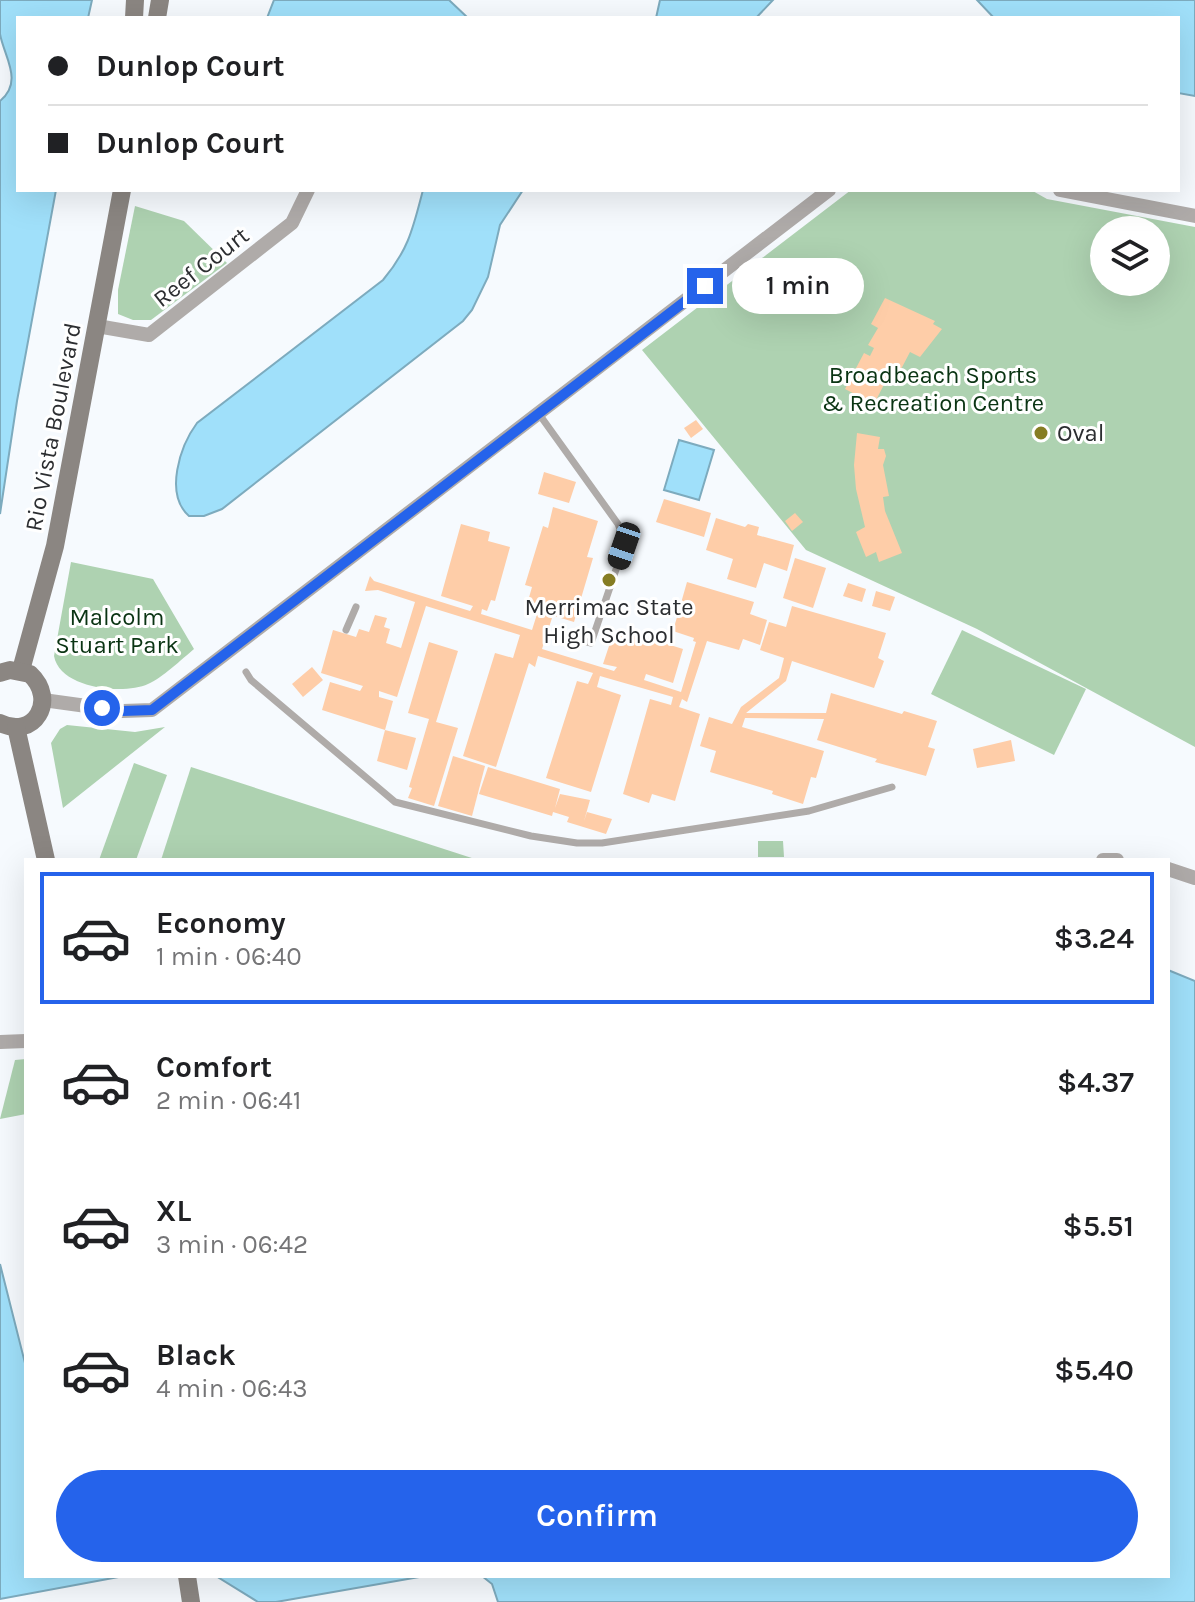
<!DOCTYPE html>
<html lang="en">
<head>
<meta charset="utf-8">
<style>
  body { margin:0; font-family:Karla,sans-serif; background:#f6f6f6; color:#202124; height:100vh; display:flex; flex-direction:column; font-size:30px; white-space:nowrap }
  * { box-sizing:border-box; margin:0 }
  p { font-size:26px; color:#757577 }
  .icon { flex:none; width:44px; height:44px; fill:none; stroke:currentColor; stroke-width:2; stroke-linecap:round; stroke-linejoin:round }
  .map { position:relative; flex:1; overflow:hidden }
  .panel { position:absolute; left:24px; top:858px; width:1146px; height:720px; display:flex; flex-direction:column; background:#fff; border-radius:0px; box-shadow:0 8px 32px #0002 }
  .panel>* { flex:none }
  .top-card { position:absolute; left:16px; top:16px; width:1164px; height:176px; border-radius:0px; box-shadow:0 8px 32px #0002; display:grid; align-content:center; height:176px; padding:0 32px; background:#fff }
  .tools { position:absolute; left:1090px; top:216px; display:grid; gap:16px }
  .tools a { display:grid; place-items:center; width:80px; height:80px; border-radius:50%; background:#fff; box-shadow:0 8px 32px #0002; font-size:40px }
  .end { position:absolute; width:36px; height:36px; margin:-18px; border:10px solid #2563eb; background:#fff; box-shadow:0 0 0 4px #fff }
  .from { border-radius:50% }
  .bubble { position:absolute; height:56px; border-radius:28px; background:#fff; box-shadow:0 8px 32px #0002; font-size:26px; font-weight:600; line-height:56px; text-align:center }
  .car { position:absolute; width:24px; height:48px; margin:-24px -12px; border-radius:10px; box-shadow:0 0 6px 2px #0007; background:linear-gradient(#222 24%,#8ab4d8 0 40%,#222 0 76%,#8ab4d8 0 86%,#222 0) }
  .top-card b { display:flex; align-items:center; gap:28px; height:76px; font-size:30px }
  .top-card b+b { border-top:2px solid #e0e0e0 }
  .top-card i { width:20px; height:20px; background:#202124 }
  ul { padding:14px 0 0; list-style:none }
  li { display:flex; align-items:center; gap:24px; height:132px; margin:0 16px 12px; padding:0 16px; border:4px solid transparent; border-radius:0px }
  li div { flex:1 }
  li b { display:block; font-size:30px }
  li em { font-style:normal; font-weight:600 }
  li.current { border-color:#2563eb }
  li>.icon { width:72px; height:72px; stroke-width:1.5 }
  .action { display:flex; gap:16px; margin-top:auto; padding:16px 32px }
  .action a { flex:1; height:92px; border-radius:48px; background:#2563eb; color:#fff; font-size:32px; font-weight:600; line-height:92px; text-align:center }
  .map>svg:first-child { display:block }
</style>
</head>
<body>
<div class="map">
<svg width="1195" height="1602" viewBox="0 0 1195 1602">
  <rect width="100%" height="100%" fill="#f6fafe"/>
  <g fill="#aed2b1" fill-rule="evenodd">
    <path d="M851,190H1031L1047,199L1195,227V747L977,629L806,550L642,350ZM1104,230H1156V282H1104Z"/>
    <polygon points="135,206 184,221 227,263 151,320 133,320 118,314 118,290"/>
    <path d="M71,562L153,579L194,649C182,659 162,678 148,684C124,695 60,689 54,656Z"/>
    <polygon points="962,630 1086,689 1054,755 931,694"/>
    <polygon points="67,725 135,732 165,727 63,808 51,743 60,729"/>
    <polygon points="134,763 167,775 136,860 99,860"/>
    <polygon points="191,767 478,860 161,860"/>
    <polygon points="758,841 783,841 784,857 758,857"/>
    <polygon points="26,1059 26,1114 0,1119 15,1060"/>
  </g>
  <g fill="#a0e0fa" stroke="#7dabbe" stroke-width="2">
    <path d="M0,0H92L88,18H18V190H56L17,401L0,514V101C24,81 4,57 0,34C0,23 0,11 0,0Z"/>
    <polygon points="274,0 449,0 468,18 267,18"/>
    <polygon points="660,0 773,0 756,18 656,18"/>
    <polygon points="977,0 1195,0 1195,96 1178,93 1178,18 994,18"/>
    <path d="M423,190H523L500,225L488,277L472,310L463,321L222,509L204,516H189C164,494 180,446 197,423L383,280C409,249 413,228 423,190Z"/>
    <polygon points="679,440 714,450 699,500 664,490"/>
    <polygon points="1168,970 1195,981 1195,1602 498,1602 492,1584 482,1576 1168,1576"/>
    <polygon points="0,1264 26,1367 26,1576 124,1576 0,1599"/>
    <polygon points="216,1576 425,1576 276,1602 258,1602"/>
  </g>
  <g fill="#fecda8">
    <polygon points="885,298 935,321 933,324 942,329 920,357 910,352 899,373 892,369 874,404 845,389 864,353 870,356 874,348 868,345 878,328 871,324"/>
    <polygon points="696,420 703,429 691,438 684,428"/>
    <polygon points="857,433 880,437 878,449 884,449 886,456 883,465 889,496 883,497 885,511 902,553 879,562 876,552 866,557 856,532 865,527 856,489 854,465"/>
    <polygon points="544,472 576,482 569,503 538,494"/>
    <polygon points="664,499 711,513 704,537 656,522"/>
    <polygon points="553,507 598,521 587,557 593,558 574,622 538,611 552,618 542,649 614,671 617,667 603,664 613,634 619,629 683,649 673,683 646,674 644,680 681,692 696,642 693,641 694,638 673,631 687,582 754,602 750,614 767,620 760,645 743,639 739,650 707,641 687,702 682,699 679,707 700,714 675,801 652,794 649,803 623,794 650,699 671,705 673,697 600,676 597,687 621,695 591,792 546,778 577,681 588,684 593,673 538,656 535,667 529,663 496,767 463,756 495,653 513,658 520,635 426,606 397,697 379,691 379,697 393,701 385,730 322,710 330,682 360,691 363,686 321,673 333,630 356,637 359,629 369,632 375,615 387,618 384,627 390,629 386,643 401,648 415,602 378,590 365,591 370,576 374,581 470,611 473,606 441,596 461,524 490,532 488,541 510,547 495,601 491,600 487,611 482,609 481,614 532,630 538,611 526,608 532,587 525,585 543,526 548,528"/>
    <polygon points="795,513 803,522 792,531 785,521"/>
    <polygon points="716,518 745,527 748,524 759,527 757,535 794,545 787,571 764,563 756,588 727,579 733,559 706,550"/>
    <polygon points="795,558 826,568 813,608 783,598"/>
    <polygon points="848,583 866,589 862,602 843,596"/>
    <polygon points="876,591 895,597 890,611 872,606"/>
    <polygon points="792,606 886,633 878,658 884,661 874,688 792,661 786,681 746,713 826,713 831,693 902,714 904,711 937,721 928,747 935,749 926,776 875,762 877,759 817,740 824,719 745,718 742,727 824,751 816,778 811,777 803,804 772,794 773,791 710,772 716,751 700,746 709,717 732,724 741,707 779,678 784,658 760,650 769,622 786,627"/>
    <polygon points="429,642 458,651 436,722 458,728 434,806 408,798 412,788 409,787 429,719 408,713"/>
    <polygon points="312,667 323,680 303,697 292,684"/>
    <polygon points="385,730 416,738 407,770 377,761"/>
    <polygon points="1011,740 1015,761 977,768 973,749"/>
    <polygon points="453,756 485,766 472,816 438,806"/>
    <polygon points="488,767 560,789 555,808 560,794 590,800 584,821 587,812 612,819 606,834 567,822 569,817 553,812 552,816 479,794"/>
  </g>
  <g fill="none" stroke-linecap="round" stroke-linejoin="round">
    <g stroke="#afaba9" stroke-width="7">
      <polyline points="539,414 618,524 622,534 624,546 591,643 557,634"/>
      <polyline points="346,630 356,607"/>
      <polyline points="246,672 251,680 395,802 531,836 577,843 602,843 809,811 892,787"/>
    </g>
    <g stroke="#afaba9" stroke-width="14">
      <polyline points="1060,190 1195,216"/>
      <polyline points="97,326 149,335 292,223 308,190"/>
      <polyline points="43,700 123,711 152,710 829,190"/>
      <polyline points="1103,860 1117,860"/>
      <polyline points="1168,869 1195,878"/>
      <polyline points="0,1042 26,1041"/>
    </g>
    <g stroke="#8b8682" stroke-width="18">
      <polyline points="134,18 135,0"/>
      <polyline points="157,18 160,0"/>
      <polyline points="21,670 55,546 122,190"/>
      <path d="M0,673L10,670L30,674C58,700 34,740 0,723"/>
      <polyline points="16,727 46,860"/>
      <polyline points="187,1576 191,1602"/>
    </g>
  </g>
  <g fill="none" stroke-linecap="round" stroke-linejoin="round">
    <polyline stroke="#2563eb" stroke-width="10" points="102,708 123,711 152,710 705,286"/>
  </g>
  <g fill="#867d23" stroke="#fff" stroke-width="3">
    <circle cx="1041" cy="433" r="8"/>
    <circle cx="609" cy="580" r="8"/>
  </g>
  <g text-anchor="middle" stroke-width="6" stroke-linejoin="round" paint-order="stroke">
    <g font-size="24" fill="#2c2e31" stroke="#fff">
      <text transform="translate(201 267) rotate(-38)" y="8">Reef Court</text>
      <text transform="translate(53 427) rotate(-79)" y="8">Rio Vista Boulevard</text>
    </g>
    <g font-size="24" fill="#0a3413" stroke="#fff">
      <text x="933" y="383">Broadbeach Sports<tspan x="933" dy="28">&amp; Recreation Centre</tspan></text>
      <text x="117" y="625">Malcolm<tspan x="117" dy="28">Stuart Park</tspan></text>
    </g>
    <g font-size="24" fill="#2c2e31" stroke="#fff" text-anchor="start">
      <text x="1057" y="441">Oval</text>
      <text x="609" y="615" text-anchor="middle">Merrimac State<tspan x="609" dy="28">High School</tspan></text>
    </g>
  </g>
</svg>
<div class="tools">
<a><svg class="icon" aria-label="layers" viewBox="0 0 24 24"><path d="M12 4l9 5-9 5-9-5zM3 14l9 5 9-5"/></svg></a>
</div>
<i class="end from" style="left:102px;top:708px"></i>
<i class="end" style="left:705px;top:286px"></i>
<div class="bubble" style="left:732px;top:258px;width:132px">1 min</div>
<i class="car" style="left:624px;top:546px;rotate:199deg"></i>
<div class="top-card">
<b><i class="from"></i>Dunlop Court</b>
<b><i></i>Dunlop Court</b>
</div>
<section class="panel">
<ul>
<li class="current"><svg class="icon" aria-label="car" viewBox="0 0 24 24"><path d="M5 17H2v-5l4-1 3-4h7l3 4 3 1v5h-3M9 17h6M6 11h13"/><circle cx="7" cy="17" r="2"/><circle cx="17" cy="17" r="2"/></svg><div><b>Economy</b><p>1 min · 06:40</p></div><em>$3.24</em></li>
<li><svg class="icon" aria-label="car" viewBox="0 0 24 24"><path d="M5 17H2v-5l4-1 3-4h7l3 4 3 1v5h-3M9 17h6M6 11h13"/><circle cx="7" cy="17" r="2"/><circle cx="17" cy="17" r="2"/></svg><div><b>Comfort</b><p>2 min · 06:41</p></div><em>$4.37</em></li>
<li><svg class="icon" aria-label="car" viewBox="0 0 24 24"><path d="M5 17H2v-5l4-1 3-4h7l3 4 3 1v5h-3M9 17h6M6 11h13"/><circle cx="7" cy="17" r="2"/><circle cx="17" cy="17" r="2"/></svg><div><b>XL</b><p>3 min · 06:42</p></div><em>$5.51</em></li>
<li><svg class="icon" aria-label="car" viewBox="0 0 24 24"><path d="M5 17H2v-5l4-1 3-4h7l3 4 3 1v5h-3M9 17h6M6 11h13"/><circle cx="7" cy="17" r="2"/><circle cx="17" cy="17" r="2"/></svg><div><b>Black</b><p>4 min · 06:43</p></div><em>$5.40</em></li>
</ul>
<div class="action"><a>Confirm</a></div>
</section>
</div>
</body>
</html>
